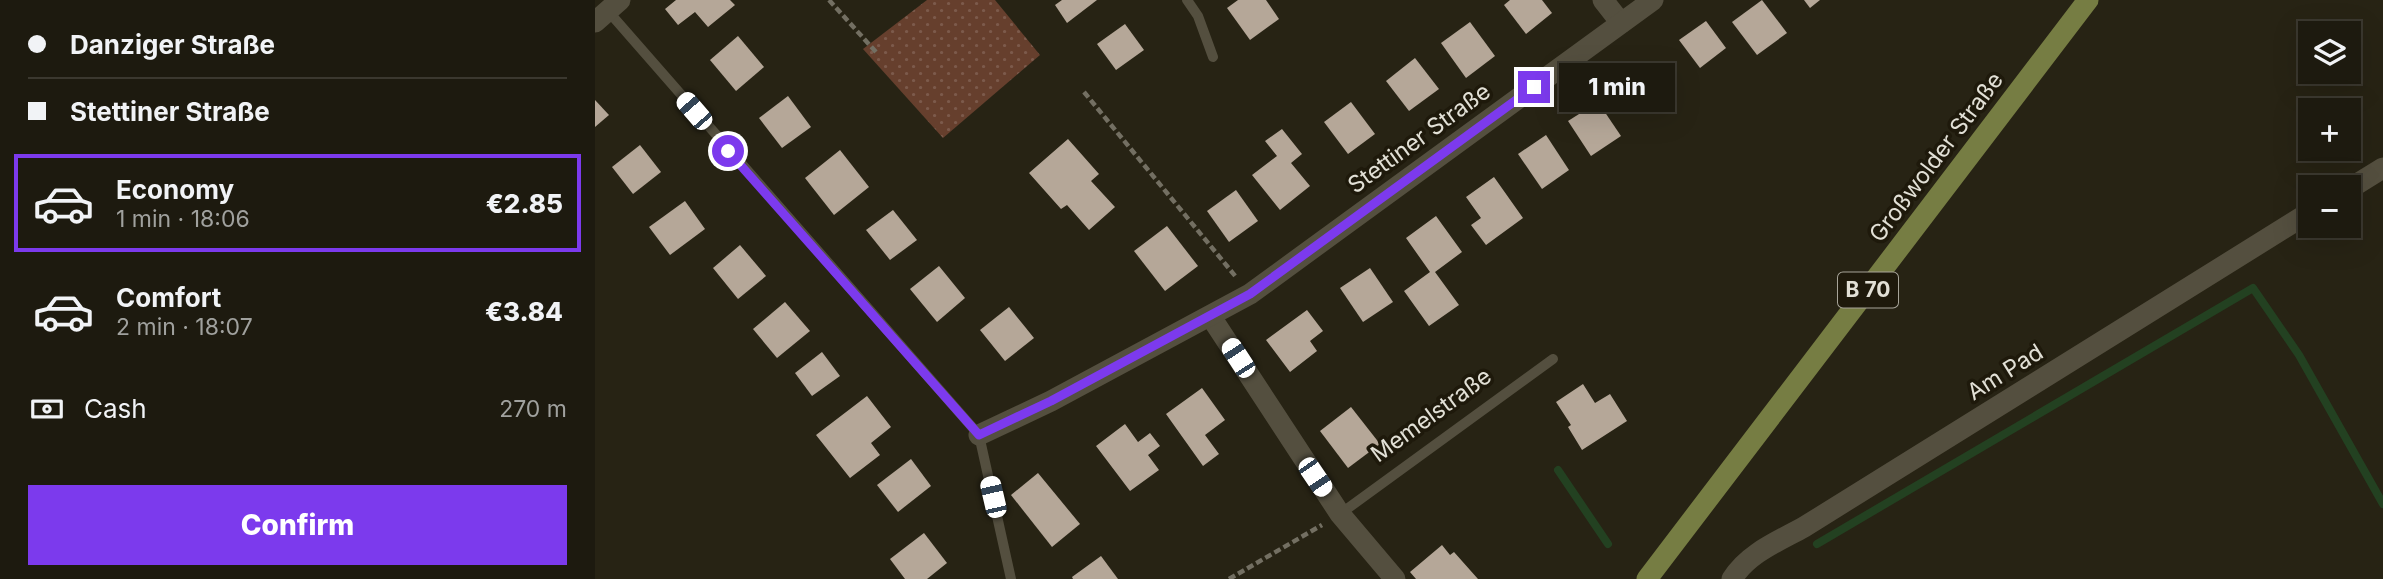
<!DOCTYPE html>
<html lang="en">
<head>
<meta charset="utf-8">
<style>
  body { margin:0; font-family:Inter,sans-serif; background:#252318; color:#f1f3f6; height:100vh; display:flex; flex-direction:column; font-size:26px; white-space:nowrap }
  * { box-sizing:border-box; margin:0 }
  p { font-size:23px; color:#a0a19e }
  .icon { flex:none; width:38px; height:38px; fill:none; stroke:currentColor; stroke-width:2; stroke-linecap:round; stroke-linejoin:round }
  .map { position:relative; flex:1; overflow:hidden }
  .panel { display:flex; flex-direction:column; background:#1d1a0f; width:595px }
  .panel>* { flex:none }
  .banner { display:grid; align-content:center; height:154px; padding:0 28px; background:#1d1a0f }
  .buttons { position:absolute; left:1703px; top:21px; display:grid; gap:14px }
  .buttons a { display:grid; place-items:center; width:63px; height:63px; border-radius:0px; background:#1d1a0f; box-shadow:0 7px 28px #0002,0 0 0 2px #3b382f; font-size:35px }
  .end { position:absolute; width:32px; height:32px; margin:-16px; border:9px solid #7c3aed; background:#fff; box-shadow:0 0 0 4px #fff }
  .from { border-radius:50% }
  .bubble { position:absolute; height:49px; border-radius:0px; background:#1d1a0f; box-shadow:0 7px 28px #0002,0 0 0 2px #3b382f; font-size:23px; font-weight:800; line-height:49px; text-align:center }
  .car { position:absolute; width:21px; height:42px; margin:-21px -10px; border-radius:9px; box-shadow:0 0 5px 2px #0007; background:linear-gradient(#fff 24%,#345 0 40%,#fff 0 76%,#345 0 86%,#fff 0) }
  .banner b { display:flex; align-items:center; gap:24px; height:66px; font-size:26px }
  .banner b+b { border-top:2px solid #3b382f }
  .banner i { width:18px; height:18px; background:#f1f3f6 }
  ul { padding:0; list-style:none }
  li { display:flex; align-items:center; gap:21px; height:98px; margin:0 14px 10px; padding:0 14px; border:4px solid transparent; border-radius:0px }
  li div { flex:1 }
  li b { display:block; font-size:26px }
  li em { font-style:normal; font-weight:800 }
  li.selected { border-color:#7c3aed }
  li>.icon { width:63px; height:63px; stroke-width:1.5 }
  .pay { display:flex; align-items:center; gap:18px; height:77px; padding:0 28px; font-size:26px }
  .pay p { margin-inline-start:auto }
  .cta { display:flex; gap:14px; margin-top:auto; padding:14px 28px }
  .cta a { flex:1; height:80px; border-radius:0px; background:#7c3aed; color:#fff; font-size:28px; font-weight:800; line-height:80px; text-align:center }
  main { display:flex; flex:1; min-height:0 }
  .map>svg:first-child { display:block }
</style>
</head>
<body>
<main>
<section class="panel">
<div class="banner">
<b><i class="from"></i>Danziger Straße</b>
<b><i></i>Stettiner Straße</b>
</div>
<ul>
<li class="selected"><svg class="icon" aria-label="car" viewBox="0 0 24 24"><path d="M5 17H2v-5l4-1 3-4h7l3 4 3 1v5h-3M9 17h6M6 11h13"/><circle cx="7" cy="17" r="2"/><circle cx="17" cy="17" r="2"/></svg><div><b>Economy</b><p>1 min · 18:06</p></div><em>€2.85</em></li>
<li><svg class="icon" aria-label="car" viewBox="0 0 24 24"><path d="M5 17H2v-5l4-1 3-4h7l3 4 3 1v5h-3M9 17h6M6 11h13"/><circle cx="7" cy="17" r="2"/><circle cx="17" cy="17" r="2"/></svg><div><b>Comfort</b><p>2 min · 18:07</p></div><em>€3.84</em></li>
</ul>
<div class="pay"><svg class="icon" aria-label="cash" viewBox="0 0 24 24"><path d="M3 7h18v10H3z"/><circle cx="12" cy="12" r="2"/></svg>Cash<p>270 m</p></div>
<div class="cta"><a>Confirm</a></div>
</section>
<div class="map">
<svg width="1788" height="579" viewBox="0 0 1788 579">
  <defs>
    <pattern id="grass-dots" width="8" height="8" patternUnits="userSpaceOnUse" patternTransform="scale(1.75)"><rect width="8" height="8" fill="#663f2d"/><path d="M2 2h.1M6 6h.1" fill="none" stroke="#7c5a4b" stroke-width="1.8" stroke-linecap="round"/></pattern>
  </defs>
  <rect width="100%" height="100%" fill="#272314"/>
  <polygon fill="url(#grass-dots)" points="332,0 400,0 445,55 348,138 268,49"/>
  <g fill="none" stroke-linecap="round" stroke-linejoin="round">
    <g stroke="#234121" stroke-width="8">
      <polyline points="963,470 1013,544"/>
      <polyline points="1222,544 1658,288 1704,355 1788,504"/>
    </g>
  </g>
  <g fill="#b5a798">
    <polygon points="81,0 135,0 140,5 113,27 100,12 83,25 70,9"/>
    <polygon points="467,0 502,0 472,23 460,5"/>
    <polygon points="643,0 671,0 684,19 655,40 632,8"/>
    <polygon points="915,0 947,0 957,13 931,34 909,5"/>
    <polygon points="1167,0 1192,33 1162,55 1137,22"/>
    <polygon points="1209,0 1225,0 1215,8"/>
    <polygon points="1111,21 1131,48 1105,68 1084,40"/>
    <polygon points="875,22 900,56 871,78 846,43"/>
    <polygon points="530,24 549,50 521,70 502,44"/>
    <polygon points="143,36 169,67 141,91 115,60"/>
    <polygon points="820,58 844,89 814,111 791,81"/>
    <polygon points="1055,66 1075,94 1046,114 1026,86"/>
    <polygon points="193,96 216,127 187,148 164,118"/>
    <polygon points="0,100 14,115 0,127"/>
    <polygon points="756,102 780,134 753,154 729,122"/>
    <polygon points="1003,102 1026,136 996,156 973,121"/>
    <polygon points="687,129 707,154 696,163 715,186 685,210 657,175 682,156 670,141"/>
    <polygon points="951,135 974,170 947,189 923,154"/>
    <polygon points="473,139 504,174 496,181 520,207 494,230 472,205 466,209 434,173"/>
    <polygon points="45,145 66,172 38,194 17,167"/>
    <polygon points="245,150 274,187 239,215 210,178"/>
    <polygon points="899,177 928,218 891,245 876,225 886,218 871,197"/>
    <polygon points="641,190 663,221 634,242 612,211"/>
    <polygon points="90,201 110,229 75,255 54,227"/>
    <polygon points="298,210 322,240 295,260 271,230"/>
    <polygon points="841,216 867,252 840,272 864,305 834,326 809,291 835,272 811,238"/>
    <polygon points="572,226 603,266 570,291 539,251"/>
    <polygon points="145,245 171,276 143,299 118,268"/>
    <polygon points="344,266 370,298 342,322 315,289"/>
    <polygon points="775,268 798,302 768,322 745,288"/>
    <polygon points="190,302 215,331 182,358 158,329"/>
    <polygon points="414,307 439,338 410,361 385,330"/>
    <polygon points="712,310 728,331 715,341 722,351 695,372 671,340"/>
    <polygon points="227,352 245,376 217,396 200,373"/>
    <polygon points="988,384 1000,403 1015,394 1032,421 987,450 973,427 976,425 961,402"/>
    <polygon points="607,388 630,420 610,435 624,454 608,466 571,414"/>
    <polygon points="272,396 296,427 276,443 285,455 255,478 221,435"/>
    <polygon points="756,407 785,444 753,468 725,431"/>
    <polygon points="530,424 543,442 555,433 565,446 553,455 564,470 535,491 501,446"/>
    <polygon points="316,459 336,486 303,512 282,485"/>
    <polygon points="443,473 485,524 457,547 416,495"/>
    <polygon points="329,533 352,563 332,579 310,579 295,559"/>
    <polygon points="847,545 855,555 859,552 883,579 821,579 815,572"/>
    <polygon points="506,556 523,579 478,579 477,577"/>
  </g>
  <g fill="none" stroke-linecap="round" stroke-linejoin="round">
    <g stroke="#736f62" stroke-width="4.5" stroke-dasharray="7 3.5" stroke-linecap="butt">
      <polyline points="234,0 281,52"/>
      <polyline points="489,92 641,277"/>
      <polyline points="634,579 727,525"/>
    </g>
    <g stroke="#544f3f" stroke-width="10">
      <polyline points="592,0 603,16 618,57"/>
      <polyline points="13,11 384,435 416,579"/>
      <polyline points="745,514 958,359"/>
    </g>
    <g stroke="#544f3f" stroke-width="21">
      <polyline points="1008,0 1026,23"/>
      <polyline points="0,22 25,0"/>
      <polyline points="1754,189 1788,168"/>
      <polyline points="616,317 745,514 800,579"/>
      <polyline points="384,435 456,401 655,294 1058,0"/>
      <path d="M1137,579C1153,553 1184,541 1209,527L1715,212"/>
    </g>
    <polyline stroke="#767d43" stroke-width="21" points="1052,579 1493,0"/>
  </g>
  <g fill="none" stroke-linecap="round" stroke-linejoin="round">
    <polyline stroke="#7c3aed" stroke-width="9" points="133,151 384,435 456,401 655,294 939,87"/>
  </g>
  <g text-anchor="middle" stroke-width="7" stroke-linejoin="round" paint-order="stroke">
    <rect fill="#1e190b" stroke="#a7a499" stroke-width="2" x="1243" y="272.5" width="60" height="35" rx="5"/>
    <g font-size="21" font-weight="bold" fill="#e2e0d6">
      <text x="1273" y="297">B 70</text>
    </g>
    <g font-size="23" fill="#e2e0d6" stroke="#1e190b">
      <text transform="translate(824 138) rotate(-36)" y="8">Stettiner Straße</text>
      <text transform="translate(1341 157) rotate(-53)" y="8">Großwolder Straße</text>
      <text transform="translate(1410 372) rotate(-32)" y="8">Am Pad</text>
      <text transform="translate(836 415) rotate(-36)" y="8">Memelstraße</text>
    </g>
  </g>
</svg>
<div class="buttons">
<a><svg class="icon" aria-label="layers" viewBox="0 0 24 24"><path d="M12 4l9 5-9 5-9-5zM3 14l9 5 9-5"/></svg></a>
<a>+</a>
<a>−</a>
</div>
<i class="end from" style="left:133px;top:151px"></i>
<i class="end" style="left:939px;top:87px"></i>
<div class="bubble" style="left:964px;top:63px;width:116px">1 min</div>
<i class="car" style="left:99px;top:111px;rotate:319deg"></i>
<i class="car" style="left:643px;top:358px;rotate:327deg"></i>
<i class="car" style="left:720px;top:477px;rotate:146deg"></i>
<i class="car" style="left:398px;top:497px;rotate:347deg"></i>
</div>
</main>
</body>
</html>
